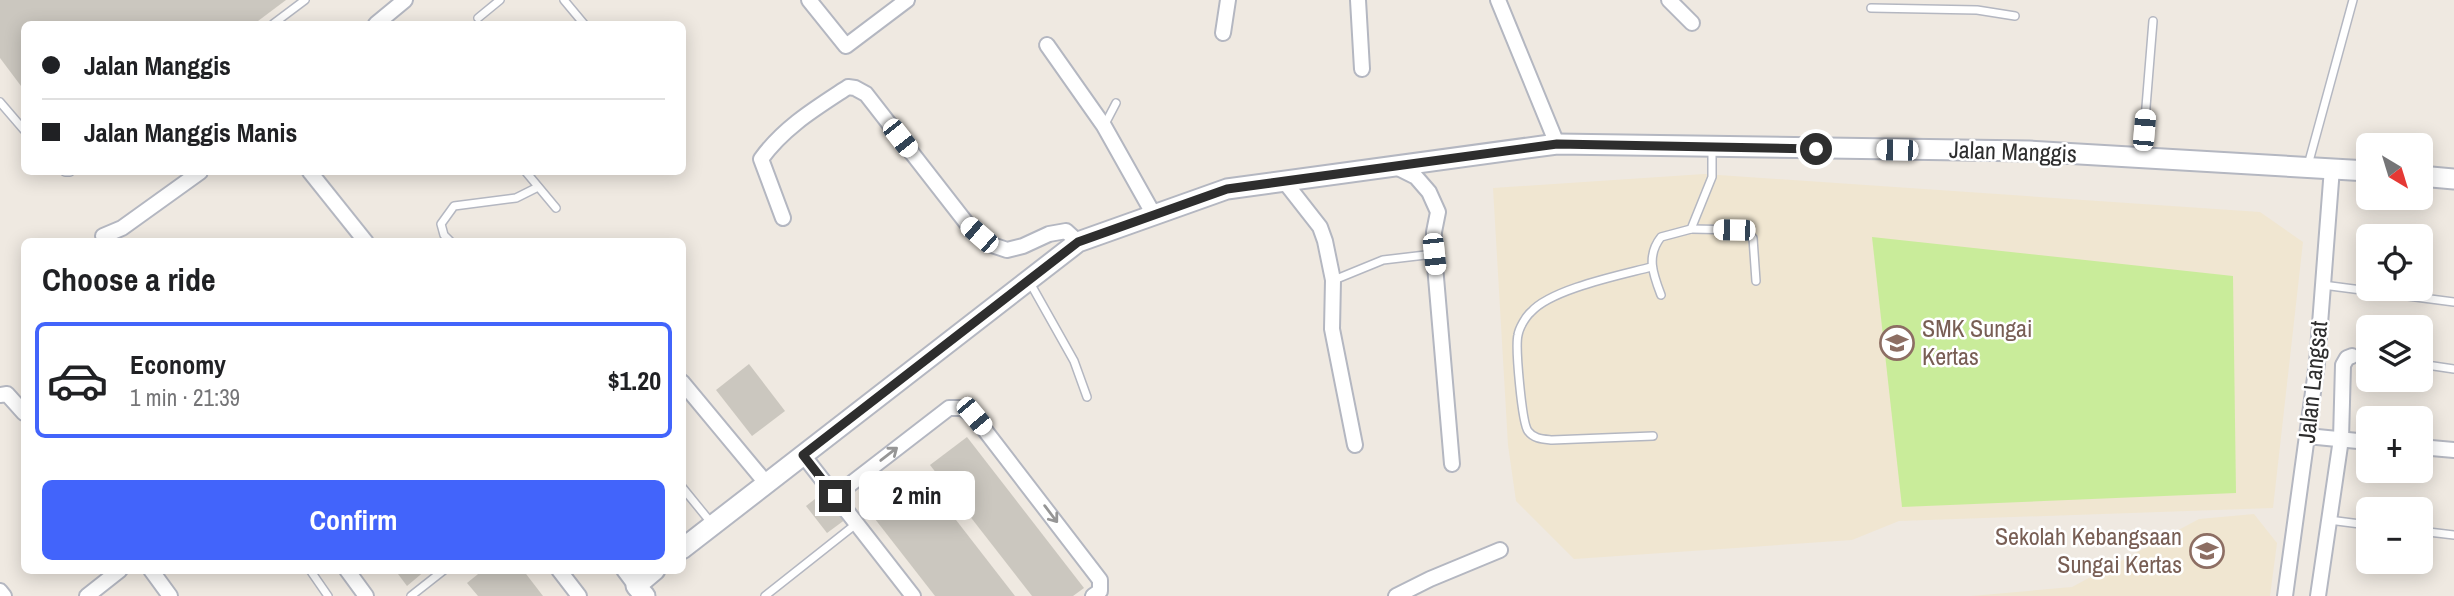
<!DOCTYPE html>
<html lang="en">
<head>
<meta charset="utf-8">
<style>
  body { margin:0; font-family:"Archivo Narrow",sans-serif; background:#f2f2f2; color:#202124; height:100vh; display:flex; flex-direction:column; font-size:26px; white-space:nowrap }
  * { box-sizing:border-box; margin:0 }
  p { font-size:23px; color:#757577 }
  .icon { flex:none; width:38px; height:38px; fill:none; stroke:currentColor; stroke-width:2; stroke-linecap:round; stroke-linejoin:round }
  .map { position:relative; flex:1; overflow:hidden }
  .panel { position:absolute; left:21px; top:238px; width:665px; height:336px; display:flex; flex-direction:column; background:#fff; border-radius:10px; box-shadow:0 4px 18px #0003 }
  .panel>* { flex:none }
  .banner { position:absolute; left:21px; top:21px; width:665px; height:154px; border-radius:10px; box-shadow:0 4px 18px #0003; display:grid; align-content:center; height:154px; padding:0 21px; background:#fff }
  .needle { width:46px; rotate:142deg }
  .controls { position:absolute; left:2356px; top:133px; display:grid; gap:14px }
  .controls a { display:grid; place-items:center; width:77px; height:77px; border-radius:10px; background:#fff; box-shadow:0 4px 18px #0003; font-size:35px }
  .end { position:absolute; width:32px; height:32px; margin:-16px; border:9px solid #2e2e2e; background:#fff; box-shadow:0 0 0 4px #fff }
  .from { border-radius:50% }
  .bubble { position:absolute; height:49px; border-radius:10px; background:#fff; box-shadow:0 4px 18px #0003; font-size:23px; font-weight:800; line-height:49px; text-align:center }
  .car { position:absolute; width:21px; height:42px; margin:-21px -10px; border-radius:9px; box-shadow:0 0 5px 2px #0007; background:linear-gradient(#fff 24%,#345 0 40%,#fff 0 76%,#345 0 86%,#fff 0) }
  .banner b { display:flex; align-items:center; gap:24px; height:66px; font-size:26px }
  .banner b+b { border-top:2px solid #e0e0e0 }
  .banner i { width:18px; height:18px; background:#202124 }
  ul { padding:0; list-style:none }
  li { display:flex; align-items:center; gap:21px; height:116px; margin:0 14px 10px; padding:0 7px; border:4px solid transparent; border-radius:10px }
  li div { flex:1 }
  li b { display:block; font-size:26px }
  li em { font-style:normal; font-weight:800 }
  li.on { border-color:#4264fb }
  li>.icon { width:63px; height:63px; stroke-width:1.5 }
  h2 { padding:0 21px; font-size:32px; line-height:84px }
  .action { display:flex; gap:14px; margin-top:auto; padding:14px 21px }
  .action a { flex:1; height:80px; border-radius:10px; background:#4264fb; color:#fff; font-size:28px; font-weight:800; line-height:80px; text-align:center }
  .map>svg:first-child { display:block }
</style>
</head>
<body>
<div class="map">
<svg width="2454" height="596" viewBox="0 0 2454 596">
  <rect width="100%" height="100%" fill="#efe9e1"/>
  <g fill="#f0e6d1">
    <polygon points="1704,174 2260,212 2303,242 2273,508 1899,521 1852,540 1574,559 1516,501 1508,445 1493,188"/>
    <polygon points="2254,514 2277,543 2270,596 1971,596 2072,587 2199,519"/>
  </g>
  <polygon fill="#c9ec9a" points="1872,237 2233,276 2236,493 1902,507"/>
  <g fill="#cbc7bf">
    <polygon points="0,0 286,0 254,24 24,24 24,90 0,58"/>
    <polygon points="749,364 785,411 752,436 716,390"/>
    <polygon points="967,437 1084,588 1073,596 1032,596 930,465"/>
    <polygon points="918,471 1015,596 935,596 868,510"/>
    <polygon points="824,492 846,519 827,533 806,506"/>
    <polygon points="395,570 426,570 407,586"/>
    <polygon points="483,570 523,570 543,596 478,596 467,583"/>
  </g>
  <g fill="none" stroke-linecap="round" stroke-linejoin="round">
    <g stroke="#b4b7c1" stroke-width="10">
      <g id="lane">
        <polyline points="564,0 584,24"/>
        <polyline points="1871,8 1977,10 2015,16"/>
        <polyline points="478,18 500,0"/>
        <polyline points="273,24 305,0"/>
        <polyline points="0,102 24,130"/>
        <polyline points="1104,126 1116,103"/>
        <polyline points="2142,156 2153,21"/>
        <polyline points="2308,165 2353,0"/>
        <polyline points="65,172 70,172"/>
        <polyline points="526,172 556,208"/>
        <polyline points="1691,229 1742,230 1753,238 1756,281"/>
        <polyline points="451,242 444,235 441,224 454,206 516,198 538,187"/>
        <path d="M1651,267C1621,275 1551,289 1531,312C1526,316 1519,328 1518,335C1515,347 1522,423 1528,431C1534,439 1542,439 1552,440L1653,436"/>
        <polyline points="1334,280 1383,260 1434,254"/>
        <polyline points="1029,281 1074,361 1087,397"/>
        <polyline points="2323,285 2454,302"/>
        <path d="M1661,295C1653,274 1646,256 1661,237L1691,229L1712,177V149"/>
        <polyline points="2352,356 2368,358"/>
        <polyline points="2420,364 2454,369"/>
        <polyline points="682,487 713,525"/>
        <polyline points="2329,520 2368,525"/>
        <polyline points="2420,531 2454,535"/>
        <polyline points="310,570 328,596"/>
        <polyline points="411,596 444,570"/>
        <polyline points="765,596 856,524"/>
      </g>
    </g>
    <g stroke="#b4b7c1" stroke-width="18">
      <g id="street">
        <polyline points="809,0 846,46 907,0"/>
        <polyline points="1358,0 1362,69"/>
        <polyline points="1498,0 1557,144"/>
        <polyline points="1669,0 1692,23"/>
        <polyline points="376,24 405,0"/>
        <polyline points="1223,33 1228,0"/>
        <polyline points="1047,45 1104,126 1154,215"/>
        <polyline points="1394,166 1416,177 1429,192 1438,212 1434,232 1434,254 1452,464"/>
        <polyline points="310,172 366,242"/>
        <polyline points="1284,181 1320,227 1325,241 1333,280 1332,329 1355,445"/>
        <path d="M783,218L761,159C784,127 816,108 848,87L855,88L866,94L968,225L992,245L1007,250L1023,246L1049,234L1066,231L1078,242"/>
        <polyline points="103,236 122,228 200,172"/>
        <polyline points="682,382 766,483"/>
        <polyline points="0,395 7,394 24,413"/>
        <polyline points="2307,436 2368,442"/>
        <polyline points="2420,447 2454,450"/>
        <polyline points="803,455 913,596"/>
        <polyline points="835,496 949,408 962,408 974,416 1100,580 1100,591 1093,596"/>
        <polyline points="151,570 170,596"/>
        <polyline points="347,570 366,596"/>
        <polyline points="559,570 579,596"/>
        <polyline points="624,570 636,586"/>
        <polyline points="0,591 4,596"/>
        <polyline points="87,596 120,570"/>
        <polyline points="1396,596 1430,579 1500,550"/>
        <polyline points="2285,596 2317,363 2332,168"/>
        <polyline points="2318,596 2341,439 2343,365 2347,358 2352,356"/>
      </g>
    </g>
    <g stroke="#b4b7c1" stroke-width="23">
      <g id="secondary">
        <polyline points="2420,176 2454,179"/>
        <polyline points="682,549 1078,242 1227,189 1557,144 2029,151 2368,171"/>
        <polyline points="645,596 636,586 655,570"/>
      </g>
    </g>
    <use href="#lane" stroke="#fff" stroke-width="7"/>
    <use href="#street" stroke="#fff" stroke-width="14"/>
    <use href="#secondary" stroke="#fff" stroke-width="19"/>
  </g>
  <defs><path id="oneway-shaft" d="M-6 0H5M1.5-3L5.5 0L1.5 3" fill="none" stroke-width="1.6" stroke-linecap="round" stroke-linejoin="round" transform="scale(1.75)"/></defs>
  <g stroke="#969696">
    <use href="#oneway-shaft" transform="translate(889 454) rotate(-38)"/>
    <use href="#oneway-shaft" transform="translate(1051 514) rotate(53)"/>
  </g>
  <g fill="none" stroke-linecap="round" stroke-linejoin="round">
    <polyline stroke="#2e2e2e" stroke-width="9" points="835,496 803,455 1078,242 1227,189 1557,144 1816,149"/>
  </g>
  <defs>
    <g id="school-ring" transform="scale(1.75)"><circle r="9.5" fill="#fff" stroke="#8d6e63" stroke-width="1.5"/><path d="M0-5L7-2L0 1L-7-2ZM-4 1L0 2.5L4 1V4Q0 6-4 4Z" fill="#8d6e63"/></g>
  </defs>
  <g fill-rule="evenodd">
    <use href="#school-ring" x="1897" y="343"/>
    <use href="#school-ring" x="2207" y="551"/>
  </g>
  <g text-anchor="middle" stroke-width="5" stroke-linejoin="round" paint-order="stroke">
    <g font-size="24" fill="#2e2e2e" stroke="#fff">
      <text transform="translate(2013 152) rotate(2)" y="8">Jalan Manggis</text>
      <text transform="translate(2313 382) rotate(-84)" y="8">Jalan Langsat</text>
    </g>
    <g font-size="24" fill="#785e54" stroke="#fff" text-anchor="start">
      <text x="1922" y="337">SMK Sungai<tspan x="1922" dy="28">Kertas</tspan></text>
      <text x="2182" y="545" text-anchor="end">Sekolah Kebangsaan<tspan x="2182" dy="28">Sungai Kertas</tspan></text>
    </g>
  </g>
</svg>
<div class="controls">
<a><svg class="needle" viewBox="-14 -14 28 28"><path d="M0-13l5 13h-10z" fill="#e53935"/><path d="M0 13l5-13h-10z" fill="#757577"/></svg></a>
<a><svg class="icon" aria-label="locate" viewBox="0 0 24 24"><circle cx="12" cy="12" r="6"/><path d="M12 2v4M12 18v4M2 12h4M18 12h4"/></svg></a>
<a><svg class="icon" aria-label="layers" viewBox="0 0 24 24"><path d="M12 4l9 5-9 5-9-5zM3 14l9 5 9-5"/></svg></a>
<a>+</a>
<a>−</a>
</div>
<i class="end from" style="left:1816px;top:149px"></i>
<i class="end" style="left:835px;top:496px"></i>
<div class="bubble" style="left:859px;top:471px;width:116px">2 min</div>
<i class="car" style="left:2144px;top:130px;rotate:5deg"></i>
<i class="car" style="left:900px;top:138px;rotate:142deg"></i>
<i class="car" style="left:1897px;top:150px;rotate:271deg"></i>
<i class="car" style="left:1734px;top:230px;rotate:271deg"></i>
<i class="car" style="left:979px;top:235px;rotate:311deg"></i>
<i class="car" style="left:1434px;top:254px;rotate:174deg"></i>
<i class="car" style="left:974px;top:416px;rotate:140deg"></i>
<div class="banner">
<b><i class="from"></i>Jalan Manggis</b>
<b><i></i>Jalan Manggis Manis</b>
</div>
<section class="panel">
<h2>Choose a ride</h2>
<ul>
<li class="on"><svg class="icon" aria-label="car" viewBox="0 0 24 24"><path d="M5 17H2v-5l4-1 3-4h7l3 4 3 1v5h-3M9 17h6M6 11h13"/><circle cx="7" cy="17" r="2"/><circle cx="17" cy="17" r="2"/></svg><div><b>Economy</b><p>1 min · 21:39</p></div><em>$1.20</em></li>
</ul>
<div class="action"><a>Confirm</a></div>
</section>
</div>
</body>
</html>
